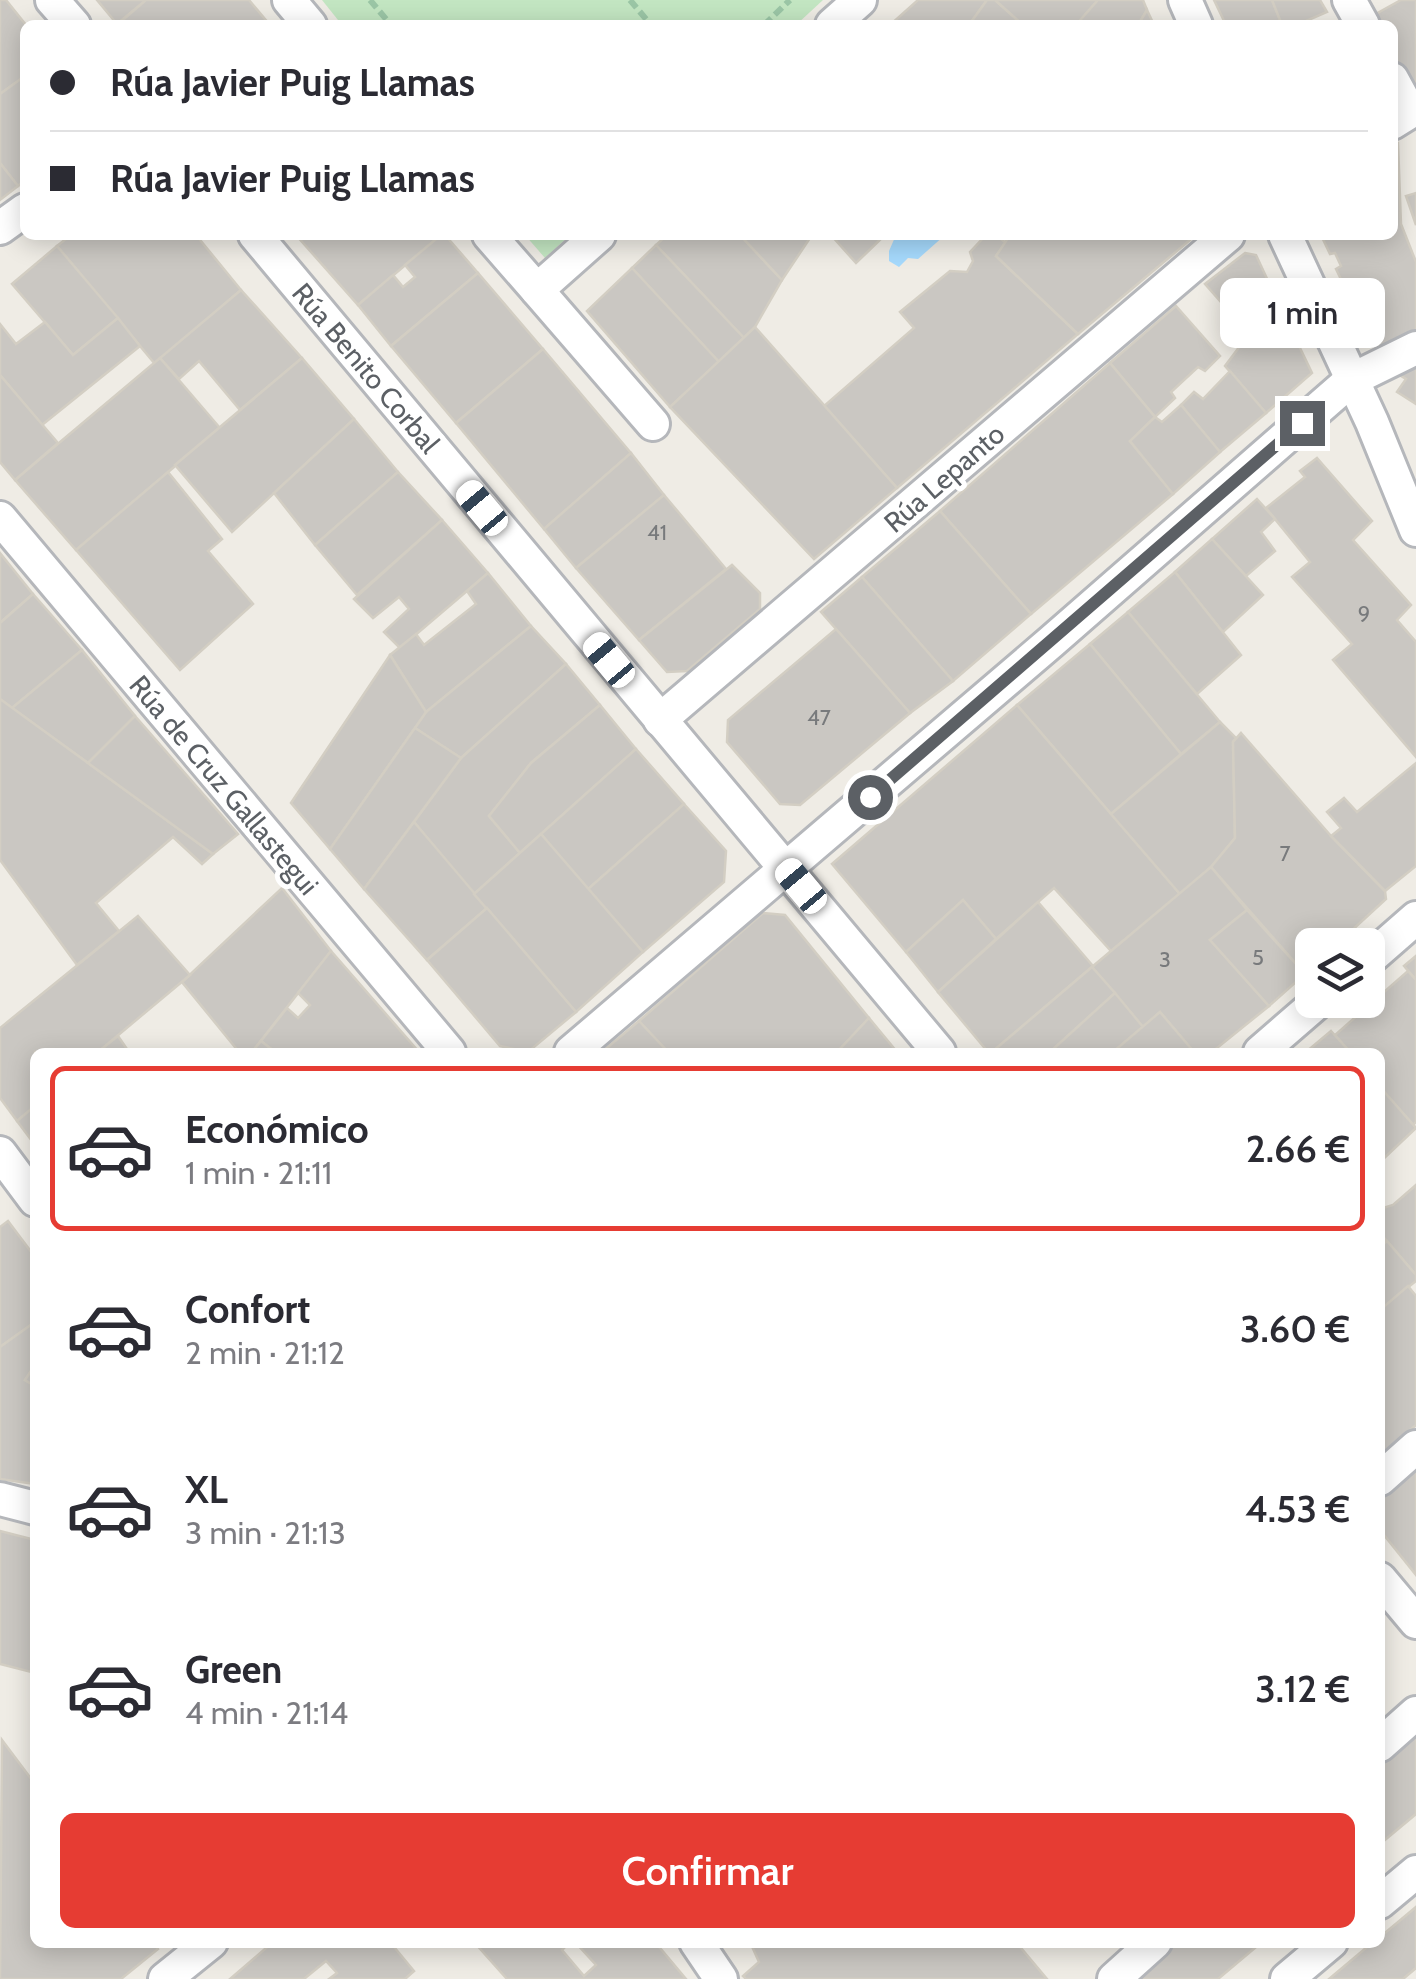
<!DOCTYPE html>
<html lang="es">
<head>
<meta charset="utf-8">
<style>
  body { margin:0; font-family:Cabin,sans-serif; background:#f2f2f3; color:#2b2b33; height:100vh; display:flex; flex-direction:column; font-size:38px; white-space:nowrap }
  * { box-sizing:border-box; margin:0 }
  p { font-size:32px; color:#7c7c81 }
  .icon { flex:none; width:55px; height:55px; fill:none; stroke:currentColor; stroke-width:2; stroke-linecap:round; stroke-linejoin:round }
  .map { position:relative; flex:1; overflow:hidden }
  .side { position:absolute; left:30px; top:1048px; width:1355px; height:900px; display:flex; flex-direction:column; background:#fff; border-radius:15px; box-shadow:0 5px 25px #0003 }
  .side>* { flex:none }
  .top-card { position:absolute; left:20px; top:20px; width:1378px; height:220px; border-radius:15px; box-shadow:0 5px 25px #0003; display:grid; align-content:center; height:220px; padding:0 30px; background:#fff }
  .fabs { position:absolute; left:1295px; top:928px; display:grid; gap:20px }
  .fabs a { display:grid; place-items:center; width:90px; height:90px; border-radius:15px; background:#fff; box-shadow:0 5px 25px #0003; font-size:50px }
  .end { position:absolute; width:45px; height:45px; margin:-22px; border:12px solid #5c6065; background:#fff; box-shadow:0 0 0 5px #fff }
  .from { border-radius:50% }
  .bubble { position:absolute; height:70px; border-radius:15px; background:#fff; box-shadow:0 5px 25px #0003; font-size:32px; font-weight:600; line-height:70px; text-align:center }
  .car { position:absolute; width:30px; height:60px; margin:-30px -15px; border-radius:12px; box-shadow:0 0 8px 2px #0007; background:linear-gradient(#fff 24%,#345 0 40%,#fff 0 76%,#345 0 86%,#fff 0) }
  .top-card b { display:flex; align-items:center; gap:35px; height:95px; font-size:38px }
  .top-card b+b { border-top:2px solid #e1e1e2 }
  .top-card i { width:25px; height:25px; background:#2b2b33 }
  ul { padding:18px 0 0; list-style:none }
  li { display:flex; align-items:center; gap:30px; height:165px; margin:0 20px 15px; padding:0 10px; border:5px solid transparent; border-radius:15px }
  li div { flex:1 }
  li b { display:block; font-size:38px }
  li em { font-style:normal; font-weight:600 }
  li.selected { border-color:#e63c33 }
  li>.icon { width:90px; height:90px; stroke-width:1.5 }
  .primary-button { display:flex; gap:20px; margin-top:auto; padding:20px 30px }
  .primary-button a { flex:1; height:115px; border-radius:15px; background:#e63c33; color:#fff; font-size:40px; font-weight:600; line-height:115px; text-align:center }
  .map>svg:first-child { display:block }
</style>
</head>
<body>
<div class="map">
<svg width="1416" height="1979" viewBox="0 0 1416 1979">
  <rect width="100%" height="100%" fill="#efece5"/>
  <g fill="#c3e6c2">
    <polygon points="322,0 823,0 796,25 342,25"/>
    <polygon points="525,235 570,235 545,258"/>
  </g>
  <polygon fill="#a6dafd" points="896,235 945,235 918,259 908,258 899,267 889,261 889,251"/>
  <g fill="#cac7c2" stroke="#d3cec3" stroke-width="2.5">
    <polygon points="0,0 6,0 26,25 25,76 0,94"/>
    <polygon points="97,0 146,0 117,24"/>
    <polygon points="146,0 249,0 270,25 117,25"/>
    <polygon points="918,0 987,0 969,25 890,25"/>
    <polygon points="987,0 995,0 1023,25 969,25"/>
    <polygon points="995,0 1098,0 1076,25 1023,25"/>
    <polygon points="1098,0 1143,0 1147,10 1138,25 1076,25"/>
    <polygon points="1214,0 1272,0 1282,25 1226,25"/>
    <polygon points="1272,0 1320,0 1327,12 1297,25 1282,25"/>
    <polygon points="1401,0 1416,0 1416,90 1410,93 1392,55 1392,25 1379,25 1374,15"/>
    <polygon points="1147,10 1154,25 1138,25"/>
    <polygon points="25,76 25,180 18,186 0,163 0,94"/>
    <polygon points="1392,143 1398,143 1401,224 1416,262 1416,333 1380,348 1373,335 1369,337 1336,269 1341,266 1335,253 1330,254 1321,235 1392,235"/>
    <polygon points="0,163 18,186 0,200"/>
    <polygon points="1416,193 1416,225 1406,196"/>
    <polygon points="71,235 196,235 241,290 155,364 57,246"/>
    <polygon points="296,235 441,235 358,305"/>
    <polygon points="441,235 445,235 478,273 391,346 358,305 393,275 403,287 415,277 405,265"/>
    <polygon points="667,235 740,235 782,280 755,327 744,338 656,245"/>
    <polygon points="740,235 812,235 782,280"/>
    <polygon points="831,235 885,235 856,263"/>
    <polygon points="986,235 996,235 1006,243 996,256 1078,334 897,488 824,406 914,328 900,312 950,271 967,272 973,261 970,252"/>
    <polygon points="1010,235 1196,235 1078,334 996,256"/>
    <polygon points="656,245 744,338 719,362 632,268"/>
    <polygon points="57,246 118,318 73,355 12,284"/>
    <polygon points="1245,253 1256,255 1276,298 1249,334 1205,284"/>
    <polygon points="632,268 719,362 670,407 587,311"/>
    <polygon points="478,273 543,349 456,423 391,346"/>
    <polygon points="241,290 302,358 240,410 199,361 179,379 160,358"/>
    <polygon points="1276,298 1312,373 1266,413 1225,366"/>
    <polygon points="1176,306 1220,356 1205,371 1198,367 1171,392 1175,398 1155,417 1110,363"/>
    <polygon points="118,318 140,346 42,425 0,375 0,324 16,344 45,322 73,355"/>
    <polygon points="755,327 897,488 814,559 670,407"/>
    <polygon points="543,349 631,453 544,529 456,423"/>
    <polygon points="160,358 220,428 76,550 15,480"/>
    <polygon points="302,358 354,419 232,532 175,465"/>
    <polygon points="1110,363 1155,417 1130,441 1173,494 1031,614 940,511"/>
    <polygon points="1416,365 1416,404 1397,392 1406,379 1391,370"/>
    <polygon points="1230,371 1266,413 1220,452 1181,405 1194,392 1203,399"/>
    <polygon points="0,375 58,443 15,480 0,462"/>
    <polygon points="1181,405 1220,452 1173,494 1130,441 1155,417 1162,422"/>
    <polygon points="354,419 398,472 315,545 274,493"/>
    <polygon points="631,453 664,495 576,568 544,529"/>
    <polygon points="1317,458 1372,521 1353,540 1411,605 1397,620 1416,642 1416,757 1333,660 1352,644 1292,577 1310,562 1266,508 1305,477 1300,471"/>
    <polygon points="168,472 222,539 208,551 253,604 180,670 76,550"/>
    <polygon points="398,472 442,520 357,595 315,545"/>
    <polygon points="664,495 726,569 639,640 576,568"/>
    <polygon points="1257,499 1275,519 1261,532 1275,551 1246,576 1212,539"/>
    <polygon points="940,511 1031,614 953,681 862,577"/>
    <polygon points="442,520 488,573 400,648 384,632 409,609 399,597 373,618 354,599"/>
    <polygon points="1212,539 1263,595 1223,632 1175,572"/>
    <polygon points="0,553 33,594 0,623"/>
    <polygon points="732,565 760,593 760,609 687,671 667,672 639,640"/>
    <polygon points="1175,572 1241,655 1197,694 1128,612"/>
    <polygon points="488,573 531,626 426,712 390,655 416,634 424,645 476,604 467,591"/>
    <polygon points="862,577 953,681 910,713 821,612"/>
    <polygon points="33,594 82,650 12,708 0,699 0,623"/>
    <polygon points="1128,612 1220,722 1181,754 1090,644"/>
    <polygon points="531,626 566,664 461,758 415,728 426,712"/>
    <polygon points="836,629 910,713 800,805 780,804 727,742 728,720"/>
    <polygon points="1090,644 1181,754 1111,814 1017,705"/>
    <polygon points="82,650 135,716 88,763 12,708"/>
    <polygon points="390,655 426,712 330,849 291,803"/>
    <polygon points="566,664 600,705 531,763 489,816 520,853 474,894 414,822 461,758"/>
    <polygon points="0,699 213,854 202,864 173,837 96,903 119,931 77,965 0,860"/>
    <polygon points="600,705 636,749 520,853 489,816 531,763"/>
    <polygon points="1017,705 1180,894 1111,951 1054,888 996,939 963,900 906,952 832,864"/>
    <polygon points="135,716 238,834 213,854 88,763"/>
    <polygon points="1220,722 1236,738 1233,742 1235,838 1211,867 1180,894 1111,814"/>
    <polygon points="415,728 461,758 364,889 330,849"/>
    <polygon points="1241,733 1331,836 1385,891 1386,899 1336,945 1312,945 1312,967 1305,974 1211,867 1235,838 1233,742"/>
    <polygon points="636,749 684,804 587,890 541,834"/>
    <polygon points="1416,763 1416,866 1385,891 1331,836 1341,828 1327,812 1344,798 1357,812"/>
    <polygon points="684,804 726,851 724,882 643,952 587,890"/>
    <polygon points="414,822 487,908 427,960 364,889"/>
    <polygon points="541,834 643,952 576,1012 474,894"/>
    <polygon points="1211,867 1247,910 1210,940 1269,1006 1212,1052 1194,1052 1160,1012 1143,1027 1092,967"/>
    <polygon points="282,888 331,951 252,1052 239,1052 182,982"/>
    <polygon points="963,900 996,939 938,992 906,952"/>
    <polygon points="1038,902 1093,966 992,1052 988,1052 938,992"/>
    <polygon points="487,908 576,1012 528,1052 500,1046 427,960"/>
    <polygon points="1247,910 1305,974 1269,1006 1210,940"/>
    <polygon points="763,913 785,915 869,1018 840,1049 843,1052 668,1052 639,1021"/>
    <polygon points="138,916 190,975 98,1052 35,1052 35,1106 17,1121 0,1098 0,1028"/>
    <polygon points="331,951 419,1052 275,1052 261,1041 287,1008 298,1018 310,1005 298,993"/>
    <polygon points="1416,956 1416,980 1404,966"/>
    <polygon points="1092,967 1115,993 1050,1052 992,1052"/>
    <polygon points="1408,971 1416,980 1416,1122 1413,1125 1380,1087 1380,1052 1350,1052 1335,1035"/>
    <polygon points="1115,993 1143,1027 1113,1052 1050,1052"/>
    <polygon points="1160,1012 1194,1052 1113,1052"/>
    <polygon points="869,1018 897,1052 843,1052 840,1049"/>
    <polygon points="639,1021 668,1052 602,1052"/>
    <polygon points="1331,1031 1350,1052 1306,1052"/>
    <polygon points="118,1036 129,1052 98,1052"/>
    <polygon points="261,1041 275,1052 252,1052"/>
    <polygon points="1380,1087 1416,1128 1380,1162"/>
    <polygon points="35,1106 35,1145 17,1121"/>
    <polygon points="1416,1185 1416,1275 1380,1233 1380,1209 1393,1205"/>
    <polygon points="8,1221 35,1257 35,1322 0,1347 0,1227"/>
    <polygon points="1387,1241 1416,1275 1416,1281 1380,1310 1380,1247"/>
    <polygon points="1408,1286 1416,1296 1416,1425 1380,1456 1380,1310"/>
    <polygon points="35,1322 35,1365 25,1380 35,1386 35,1484 0,1479 0,1347"/>
    <polygon points="35,1365 35,1386 25,1380"/>
    <polygon points="1416,1467 1416,1575 1380,1530 1380,1496"/>
    <polygon points="0,1531 35,1540 35,1673 0,1664"/>
    <polygon points="1416,1728 1416,1814 1380,1844 1380,1759"/>
    <polygon points="2,1740 35,1784 35,1942 153,1942 158,1949 121,1979 0,1979"/>
    <polygon points="1416,1907 1416,1968 1403,1979 1329,1979 1373,1942 1380,1942 1380,1937"/>
    <polygon points="273,1942 371,1945 390,1942 414,1971 405,1979 329,1979 337,1973 326,1961 304,1979 230,1979"/>
    <polygon points="474,1942 570,1942 562,1950 584,1976 596,1965 575,1942 655,1942 686,1979 507,1979"/>
    <polygon points="750,1942 1016,1942 1047,1979 746,1979 743,1976 759,1962"/>
    <polygon points="1169,1942 1262,1942 1218,1979 1127,1979"/>
  </g>
  <g fill="none" stroke-linecap="round" stroke-linejoin="round">
    <g stroke="#b5b7bb" stroke-width="38">
      <g id="street">
        <polyline points="52,0 74,25"/>
        <polyline points="289,0 310,25"/>
        <polyline points="1185,0 1196,25"/>
        <polyline points="1349,0 1363,25"/>
        <polyline points="832,25 860,0"/>
        <polyline points="1392,79 1410,112 1392,123"/>
        <polyline points="0,228 25,210"/>
        <polyline points="255,235 939,1052"/>
        <polyline points="489,235 537,290 599,235"/>
        <polyline points="1285,235 1372,422 1416,530"/>
        <polyline points="537,290 653,424"/>
        <polyline points="0,518 449,1052"/>
        <polyline points="660,720 1228,235"/>
        <polyline points="1368,960 1416,918"/>
        <polyline points="571,1052 1051,642 1351,380 1416,348"/>
        <polyline points="1260,1052 1320,1000"/>
        <polyline points="0,1153 35,1200"/>
        <polyline points="1380,1479 1416,1447"/>
        <polyline points="0,1499 35,1508"/>
        <polyline points="1380,1579 1416,1622"/>
        <polyline points="1380,1745 1416,1713"/>
        <polyline points="1380,1902 1416,1872"/>
        <polyline points="696,1942 721,1979"/>
        <polyline points="165,1979 211,1942"/>
        <polyline points="1114,1979 1155,1942"/>
        <polyline points="1287,1979 1331,1942"/>
      </g>
    </g>
    <g stroke="#9bc6a6" stroke-width="6" stroke-dasharray="10 5" stroke-linecap="butt">
      <polyline points="370,0 391,25"/>
      <polyline points="630,0 651,25"/>
      <polyline points="764,25 790,0"/>
    </g>
    <use href="#street" stroke="#fff" stroke-width="32"/>
  </g>
  <g fill="none" stroke-linecap="round" stroke-linejoin="round">
    <polyline stroke="#5c6065" stroke-width="12" points="870,797 1302,423"/>
  </g>
  <g text-anchor="middle" stroke-width="10" stroke-linejoin="round" paint-order="stroke">
    <g font-size="22" fill="#787a7c">
      <text x="657" y="540">41</text>
      <text x="1364" y="621">9</text>
      <text x="819" y="725">47</text>
      <text x="1285" y="861">7</text>
      <text x="1258" y="965">5</text>
      <text x="1165" y="967">3</text>
    </g>
    <g font-size="28" fill="#5c6065" stroke="#fff">
      <text transform="translate(366 368) rotate(50)" y="10">Rúa Benito Corbal</text>
      <text transform="translate(944 478) rotate(-41)" y="10">Rúa Lepanto</text>
      <text transform="translate(224 785) rotate(50)" y="10">Rúa de Cruz Gallastegui</text>
    </g>
  </g>
</svg>
<div class="fabs">
<a><svg class="icon" aria-label="layers" viewBox="0 0 24 24"><path d="M12 4l9 5-9 5-9-5zM3 14l9 5 9-5"/></svg></a>
</div>
<i class="end from" style="left:870px;top:797px"></i>
<i class="end" style="left:1302px;top:423px"></i>
<div class="bubble" style="left:1220px;top:278px;width:165px">1 min</div>
<i class="car" style="left:482px;top:508px;rotate:320deg"></i>
<i class="car" style="left:609px;top:660px;rotate:320deg"></i>
<i class="car" style="left:801px;top:886px;rotate:320deg"></i>
<div class="top-card">
<b><i class="from"></i>Rúa Javier Puig Llamas</b>
<b><i></i>Rúa Javier Puig Llamas</b>
</div>
<section class="side">
<ul>
<li class="selected"><svg class="icon" aria-label="car" viewBox="0 0 24 24"><path d="M5 17H2v-5l4-1 3-4h7l3 4 3 1v5h-3M9 17h6M6 11h13"/><circle cx="7" cy="17" r="2"/><circle cx="17" cy="17" r="2"/></svg><div><b>Económico</b><p>1 min · 21:11</p></div><em>2.66 €</em></li>
<li><svg class="icon" aria-label="car" viewBox="0 0 24 24"><path d="M5 17H2v-5l4-1 3-4h7l3 4 3 1v5h-3M9 17h6M6 11h13"/><circle cx="7" cy="17" r="2"/><circle cx="17" cy="17" r="2"/></svg><div><b>Confort</b><p>2 min · 21:12</p></div><em>3.60 €</em></li>
<li><svg class="icon" aria-label="car" viewBox="0 0 24 24"><path d="M5 17H2v-5l4-1 3-4h7l3 4 3 1v5h-3M9 17h6M6 11h13"/><circle cx="7" cy="17" r="2"/><circle cx="17" cy="17" r="2"/></svg><div><b>XL</b><p>3 min · 21:13</p></div><em>4.53 €</em></li>
<li><svg class="icon" aria-label="car" viewBox="0 0 24 24"><path d="M5 17H2v-5l4-1 3-4h7l3 4 3 1v5h-3M9 17h6M6 11h13"/><circle cx="7" cy="17" r="2"/><circle cx="17" cy="17" r="2"/></svg><div><b>Green</b><p>4 min · 21:14</p></div><em>3.12 €</em></li>
</ul>
<div class="primary-button"><a>Confirmar</a></div>
</section>
</div>
</body>
</html>
